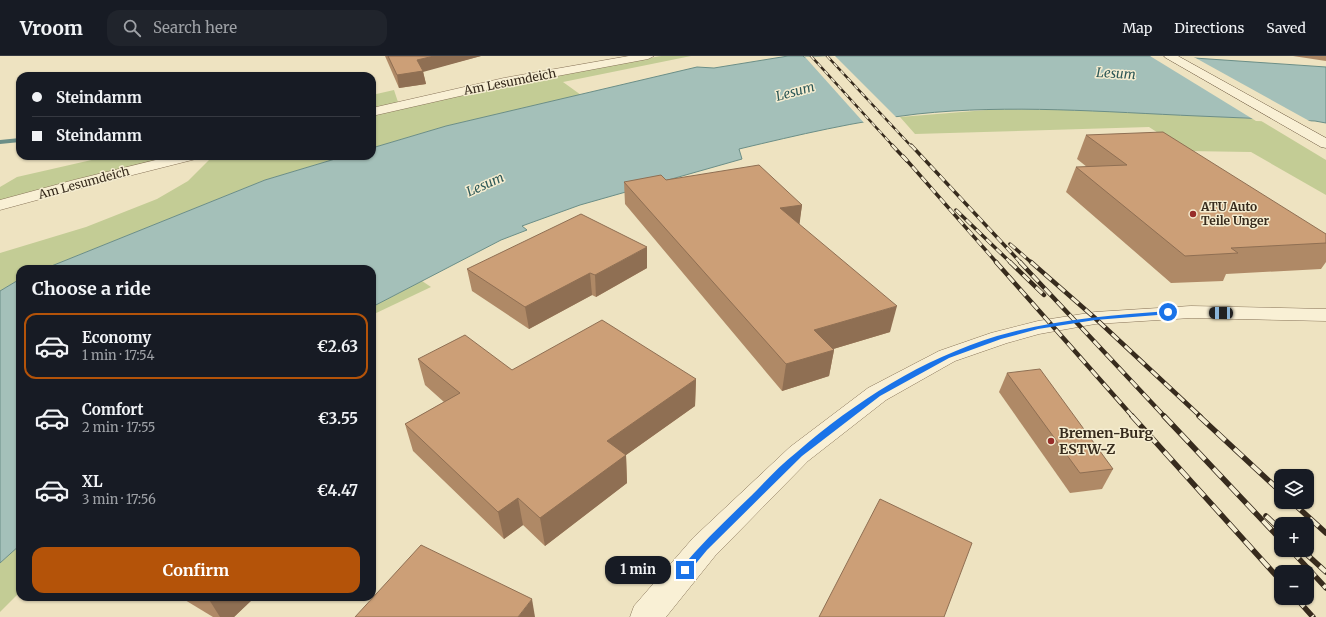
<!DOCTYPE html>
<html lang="en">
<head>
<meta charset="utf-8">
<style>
  body { margin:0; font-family:Merriweather,serif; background:#20242c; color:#f1f3f6; height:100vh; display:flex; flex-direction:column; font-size:15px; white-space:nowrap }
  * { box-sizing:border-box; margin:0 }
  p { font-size:13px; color:#9ea1a6 }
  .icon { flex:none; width:22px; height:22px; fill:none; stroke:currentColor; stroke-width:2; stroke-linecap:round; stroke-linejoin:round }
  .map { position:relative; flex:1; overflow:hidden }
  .drawer { position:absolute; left:16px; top:209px; width:360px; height:336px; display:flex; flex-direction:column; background:#171b24; border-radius:12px; box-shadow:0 1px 3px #0004 }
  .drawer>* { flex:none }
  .banner { position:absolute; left:16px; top:16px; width:360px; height:88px; border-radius:12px; box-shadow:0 1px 3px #0004; display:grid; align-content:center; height:88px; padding:0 16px; background:#171b24 }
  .fabs { position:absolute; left:1274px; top:413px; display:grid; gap:8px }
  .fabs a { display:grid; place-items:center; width:40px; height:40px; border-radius:8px; background:#171b24; box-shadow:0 1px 3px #0004; font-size:20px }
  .end { position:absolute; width:18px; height:18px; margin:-9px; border:5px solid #1a73e8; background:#fff; box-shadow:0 0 0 2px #fff }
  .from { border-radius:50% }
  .bubble { position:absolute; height:28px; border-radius:12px; background:#171b24; box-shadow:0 1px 3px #0004; font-size:13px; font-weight:700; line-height:28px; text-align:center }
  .car { position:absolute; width:12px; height:24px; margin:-12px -6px; border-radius:5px; box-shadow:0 0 3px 1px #0007; background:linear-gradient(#222 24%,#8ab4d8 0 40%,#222 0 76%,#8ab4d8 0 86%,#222 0) }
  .banner b { display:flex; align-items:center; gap:14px; height:38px; font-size:15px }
  .banner b+b { border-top:1px solid #363941 }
  .banner i { width:10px; height:10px; background:#f1f3f6 }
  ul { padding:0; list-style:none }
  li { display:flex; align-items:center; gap:12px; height:66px; margin:0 8px 6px; padding:0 8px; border:2px solid transparent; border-radius:12px }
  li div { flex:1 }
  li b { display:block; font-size:15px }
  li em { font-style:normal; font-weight:700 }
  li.on { border-color:#b45309 }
  li>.icon { width:36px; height:36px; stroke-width:1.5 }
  h2 { padding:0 16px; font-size:18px; line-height:48px }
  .button { display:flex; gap:8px; margin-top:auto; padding:8px 16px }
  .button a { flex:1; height:46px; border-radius:12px; background:#b45309; color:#fff; font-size:16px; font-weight:700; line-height:46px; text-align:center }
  header { display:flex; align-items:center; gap:24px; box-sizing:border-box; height:56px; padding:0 20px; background:#171b24; border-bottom:1px solid #363941 }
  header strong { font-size:19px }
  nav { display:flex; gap:22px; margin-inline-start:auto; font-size:14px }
  .search { width:280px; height:36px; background:#20242c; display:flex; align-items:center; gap:10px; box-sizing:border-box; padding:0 14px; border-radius:12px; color:#9ea1a6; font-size:15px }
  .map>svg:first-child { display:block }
</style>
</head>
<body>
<header>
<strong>Vroom</strong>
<div class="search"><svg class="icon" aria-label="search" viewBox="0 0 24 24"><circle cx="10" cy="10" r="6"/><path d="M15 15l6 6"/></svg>Search here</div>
<nav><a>Map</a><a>Directions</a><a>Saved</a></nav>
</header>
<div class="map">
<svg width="1326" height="561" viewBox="0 0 1326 561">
  <rect width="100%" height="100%" fill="#eee3c1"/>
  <g fill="#c3cc95">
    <polygon points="661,0 691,0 563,26 581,39 446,70 372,92 372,39 394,34 398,46 404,51 537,22"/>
    <polygon points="999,53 1095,54 1258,63 1326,104 1326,139 1251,96 1186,95 1149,71 915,78 900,61"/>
    <polygon points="109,100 178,100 0,146 0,131 17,121"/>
    <polygon points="211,100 345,100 265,124 44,213 20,213 20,223 0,235 0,197 86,171 157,143 188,125 211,102"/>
    <polygon points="422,225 431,231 372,259 372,251"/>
    <polygon points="20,489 20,536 0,556 0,507"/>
  </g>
  <g fill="#a4c0b9" stroke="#6b8e87">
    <path d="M788,0H803L804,1L836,0H1165L1326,11V67L1315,65C1276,63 1237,62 1198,60C1104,56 1010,48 917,58C857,65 798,79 739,93L742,103L580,149L522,170L527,174L501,184L372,251V213H44L265,124L345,100H372V92L446,70L697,11L714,12Z"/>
    <polygon points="20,223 20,489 0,507 0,235"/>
  </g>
  <g fill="#eee3c1">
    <polygon points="835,0 898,63 865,68 805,1"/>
    <polygon points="1150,0 1192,0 1313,67 1256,65"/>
  </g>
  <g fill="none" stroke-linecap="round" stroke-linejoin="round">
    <polygon fill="#6b8e87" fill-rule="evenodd" points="20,82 20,86 0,88 0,84"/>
    <g stroke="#887459" stroke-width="1">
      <g id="street">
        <polygon points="629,0 654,0 648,3 504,30 372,60 372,52 504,22"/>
        <polygon points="172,100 199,100 196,103 85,131 0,154 0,144 74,124"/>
        <polygon points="1191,250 1326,253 1326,265 1191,262 1095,268 1039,278 1007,287 955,305 886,344 808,405 715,500 666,561 630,561 634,550 693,482 790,391 868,332 939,295 991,277 1038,265 1095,256"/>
      </g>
    </g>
    <g stroke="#69553c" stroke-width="1">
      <polygon id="secondary" points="1164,0 1178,0 1326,82 1326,92 1321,91 1166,2"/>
    </g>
    <use href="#street" fill="#f9f0d5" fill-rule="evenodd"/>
    <use href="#secondary" fill="#f9f0d5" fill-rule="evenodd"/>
    <g stroke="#372b1d" stroke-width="2.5">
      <g id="rail-far3">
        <polyline points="811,0 893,90"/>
        <polyline points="827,0 911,90"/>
      </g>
    </g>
    <g stroke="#372b1d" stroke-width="3.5">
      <g id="rail-far2">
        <polyline points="892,89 907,105"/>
        <polyline points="911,89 1021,207"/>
        <polyline points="903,100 997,207"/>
        <polyline points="956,154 1011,207"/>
        <polyline points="1010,188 1032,207"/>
      </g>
    </g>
    <g stroke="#372b1d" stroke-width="4.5">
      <g id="rail-far1">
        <polyline points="996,206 1133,361"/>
        <polyline points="1010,206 1044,239"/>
        <polyline points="1020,206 1165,361"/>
        <polyline points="1031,206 1095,262 1201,361"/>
      </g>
    </g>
    <g stroke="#372b1d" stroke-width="5.5">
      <g id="rail">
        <polyline points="1132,360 1281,525"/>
        <polyline points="1164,360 1281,484"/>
        <polyline points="1199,360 1281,436"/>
        <polyline points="1292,446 1326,477"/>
        <polyline points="1266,460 1281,474"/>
        <polyline points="1291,494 1326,532"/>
        <polyline points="1302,494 1326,516"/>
        <polyline points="1296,542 1313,561"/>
      </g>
    </g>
    <use href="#rail-far3" stroke="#f5edd1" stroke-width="1.5" stroke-dasharray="5" stroke-linecap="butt"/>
    <use href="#rail-far2" stroke="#f5edd1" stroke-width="2.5" stroke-dasharray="7" stroke-linecap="butt"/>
    <use href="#rail-far1" stroke="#f5edd1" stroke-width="3" stroke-dasharray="9" stroke-linecap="butt"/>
    <use href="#rail" stroke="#f5edd1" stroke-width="4" stroke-dasharray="12" stroke-linecap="butt"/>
  </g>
  <g fill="#af8966">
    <polygon points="385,0 481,0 423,15 426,28 399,32"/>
    <polygon points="1293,0 1326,0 1326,5"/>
    <polygon points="1086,79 1326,178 1326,206 1321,213 1226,218 1223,225 1171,227 1066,136 1076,111 1087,111 1077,103"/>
    <polygon points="624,126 802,149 799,168 890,276 833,293 834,294 829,320 782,335 625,148"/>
    <polygon points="647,212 596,241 592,239 529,273 472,235 467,213"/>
    <polygon points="418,303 512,314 696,323 695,350 626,399 627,427 545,490 523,469 504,483 413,395 405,368 444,346 425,329"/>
    <polygon points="1007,317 1113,413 1102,433 1070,437 999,336"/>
    <polygon points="180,541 255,541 234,561 213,561"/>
  </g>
  <g fill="#8f6f53">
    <polygon points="434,0 481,0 423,16 426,28 399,32 397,19 417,4"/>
    <polygon points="802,149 799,172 780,152"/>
    <polygon points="647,191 647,212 596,241 595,219"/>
    <polygon points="590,217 592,239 529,273 525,251"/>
    <polygon points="897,250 890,276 810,300 814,274"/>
    <polygon points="834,294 829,320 782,335 786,308"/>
    <polygon points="696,323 695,350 626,399 627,427 545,490 540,462 607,385"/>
    <polygon points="518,442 523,469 504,483 498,456"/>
    <polygon points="209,541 255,541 234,561 220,561 208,542"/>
    <polygon points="532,543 535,561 518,561"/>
  </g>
  <g fill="#cc9f77" stroke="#8f6f53">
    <polygon points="388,0 434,0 417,4 423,15 397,19"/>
    <polygon points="1163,76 1326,178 1326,187 1231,192 1238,197 1185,200 1076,111 1127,109 1086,79"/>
    <polygon points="759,109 802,149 780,152 897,250 814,274 834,294 786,308 624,126 661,119 666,124"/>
    <polygon points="581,158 647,191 595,219 590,217 525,251 467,213"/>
    <polygon points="602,264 696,323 607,385 626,399 540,462 518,442 498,456 405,368 460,337 418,303 465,279 512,314"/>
    <polygon points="1040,313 1113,413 1080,417 1007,317"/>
    <polygon points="880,443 972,487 944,561 819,561"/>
    <polygon points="421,489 532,543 518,561 355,561"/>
  </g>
  <path fill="#1a73e8" d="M1168,255H1170V258L1095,264L1038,273L1001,283L949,302L880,340L802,400L707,494L688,517H681L680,514L681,512C703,486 727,463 751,440C766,425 780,409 797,396C856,345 922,303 997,280C1053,264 1110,259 1168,255Z"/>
  <g fill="#972d29" stroke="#f5edd1" stroke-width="1.5">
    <circle cx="1193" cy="158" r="4"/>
    <circle cx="1051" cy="385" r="4"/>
  </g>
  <g text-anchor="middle" stroke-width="3" stroke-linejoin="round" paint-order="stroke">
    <g font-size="12" fill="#372b1d" stroke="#f5edd1">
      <text transform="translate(510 26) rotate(-11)" y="4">Am Lesumdeich</text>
      <text transform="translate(84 127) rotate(-15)" y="4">Am Lesumdeich</text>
    </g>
    <g font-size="12" font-weight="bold" fill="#372b1d" stroke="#f5edd1" text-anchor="start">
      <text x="1201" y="155">ATU Auto<tspan x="1201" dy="14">Teile Unger</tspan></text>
    </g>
    <g font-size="13" font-style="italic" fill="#2c5756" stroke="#f5edd1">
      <text transform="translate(1116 17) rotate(3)" y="5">Lesum</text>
      <text transform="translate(795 35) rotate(-15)" y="5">Lesum</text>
      <text transform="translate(485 128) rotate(-24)" y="5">Lesum</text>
    </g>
    <g font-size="14" font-weight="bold" fill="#372b1d" stroke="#f5edd1" text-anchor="start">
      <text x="1059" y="382">Bremen-Burg<tspan x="1059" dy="16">ESTW-Z</tspan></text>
    </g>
  </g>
</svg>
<div class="fabs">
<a><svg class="icon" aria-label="layers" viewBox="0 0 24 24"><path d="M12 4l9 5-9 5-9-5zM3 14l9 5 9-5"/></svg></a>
<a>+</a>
<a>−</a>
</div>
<i class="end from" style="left:1168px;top:256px"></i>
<i class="end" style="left:685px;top:514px"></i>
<div class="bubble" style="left:605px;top:500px;width:66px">1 min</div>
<i class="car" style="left:1221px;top:257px;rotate:271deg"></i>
<div class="banner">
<b><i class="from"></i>Steindamm</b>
<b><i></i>Steindamm</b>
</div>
<section class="drawer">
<h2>Choose a ride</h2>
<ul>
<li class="on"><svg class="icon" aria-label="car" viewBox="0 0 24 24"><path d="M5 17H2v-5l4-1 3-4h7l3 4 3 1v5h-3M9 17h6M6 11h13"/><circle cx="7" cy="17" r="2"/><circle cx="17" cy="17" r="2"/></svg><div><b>Economy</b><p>1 min · 17:54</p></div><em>€2.63</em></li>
<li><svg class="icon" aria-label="car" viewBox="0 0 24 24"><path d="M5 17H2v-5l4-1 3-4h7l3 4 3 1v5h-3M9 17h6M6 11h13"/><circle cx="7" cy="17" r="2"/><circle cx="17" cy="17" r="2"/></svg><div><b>Comfort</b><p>2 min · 17:55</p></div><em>€3.55</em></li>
<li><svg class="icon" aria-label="car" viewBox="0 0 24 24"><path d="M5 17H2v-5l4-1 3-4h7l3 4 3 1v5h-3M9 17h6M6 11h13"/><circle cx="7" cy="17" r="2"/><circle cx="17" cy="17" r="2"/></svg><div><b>XL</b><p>3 min · 17:56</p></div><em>€4.47</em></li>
</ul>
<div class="button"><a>Confirm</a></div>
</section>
</div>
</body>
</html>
